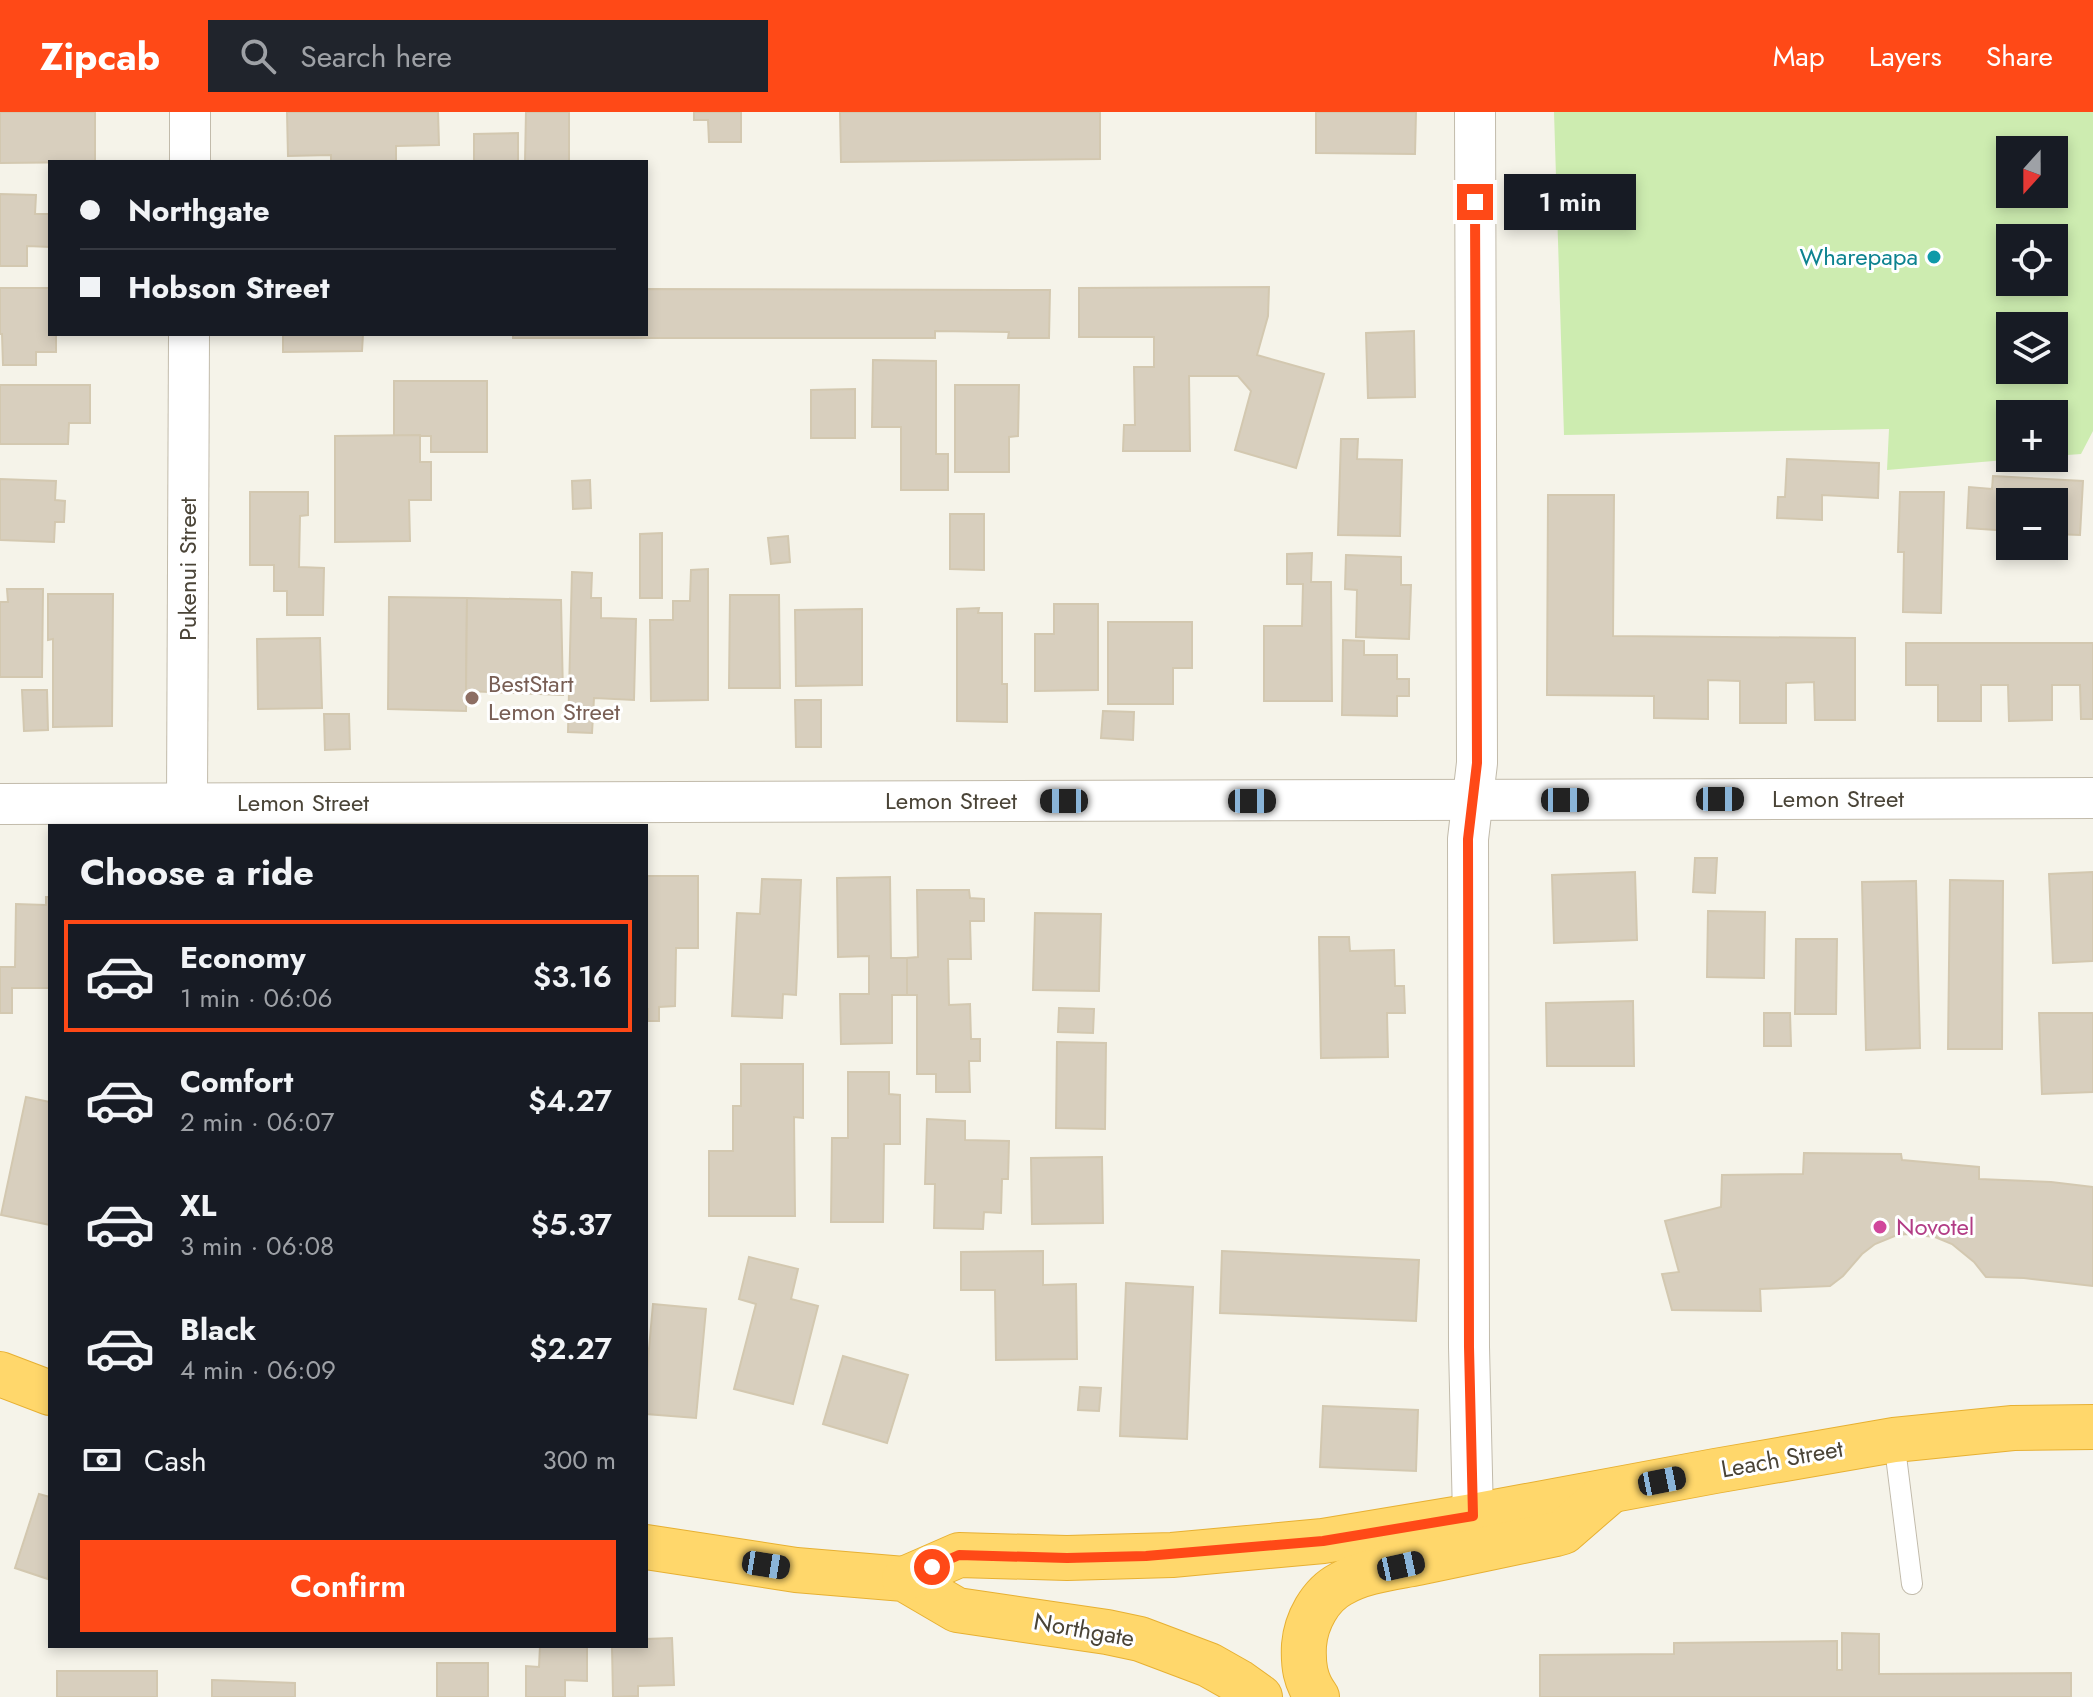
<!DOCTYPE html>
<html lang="en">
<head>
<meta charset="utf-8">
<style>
  body { margin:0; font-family:Jost,sans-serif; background:#20242c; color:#f1f3f6; height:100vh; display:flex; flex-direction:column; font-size:30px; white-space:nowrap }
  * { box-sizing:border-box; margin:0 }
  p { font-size:26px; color:#9ea1a6 }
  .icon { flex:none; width:44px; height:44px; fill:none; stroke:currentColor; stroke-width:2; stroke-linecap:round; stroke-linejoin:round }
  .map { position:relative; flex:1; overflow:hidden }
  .side { position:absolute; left:48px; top:712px; width:600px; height:824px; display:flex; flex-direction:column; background:#171b24; border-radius:0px; box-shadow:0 4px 12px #0003 }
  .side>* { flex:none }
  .hud { position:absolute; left:48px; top:48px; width:600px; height:176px; border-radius:0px; box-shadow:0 4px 12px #0003; display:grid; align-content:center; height:176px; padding:0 32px; background:#171b24 }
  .needle { width:52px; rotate:201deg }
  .controls { position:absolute; left:1996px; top:24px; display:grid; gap:16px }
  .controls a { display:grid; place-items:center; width:72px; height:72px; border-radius:0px; background:#171b24; box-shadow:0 4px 12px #0003; font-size:40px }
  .end { position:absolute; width:36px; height:36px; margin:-18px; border:10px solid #ff4917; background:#fff; box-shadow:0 0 0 4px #fff }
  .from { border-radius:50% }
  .bubble { position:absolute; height:56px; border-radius:0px; background:#171b24; box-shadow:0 4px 12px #0003; font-size:26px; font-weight:600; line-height:56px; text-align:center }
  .car { position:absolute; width:24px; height:48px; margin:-24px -12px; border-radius:10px; box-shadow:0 0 6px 2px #0007; background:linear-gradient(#222 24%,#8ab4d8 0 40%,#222 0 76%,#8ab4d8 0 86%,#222 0) }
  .hud b { display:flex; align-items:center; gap:28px; height:76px; font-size:30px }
  .hud b+b { border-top:2px solid #363941 }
  .hud i { width:20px; height:20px; background:#f1f3f6 }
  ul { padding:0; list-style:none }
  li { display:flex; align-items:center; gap:24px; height:112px; margin:0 16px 12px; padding:0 16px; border:4px solid transparent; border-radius:0px }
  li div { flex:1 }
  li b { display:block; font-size:30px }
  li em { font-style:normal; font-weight:600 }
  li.active { border-color:#ff4917 }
  li>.icon { width:72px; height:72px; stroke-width:1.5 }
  h2 { padding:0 32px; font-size:36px; line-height:96px }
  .pay { display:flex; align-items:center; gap:20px; height:88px; padding:0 32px; font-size:30px }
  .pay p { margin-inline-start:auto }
  .action { display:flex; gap:16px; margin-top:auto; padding:16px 32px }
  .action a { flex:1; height:92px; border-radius:0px; background:#ff4917; color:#fff; font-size:32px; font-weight:600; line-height:92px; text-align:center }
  header { display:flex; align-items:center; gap:48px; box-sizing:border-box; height:112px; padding:0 40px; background:#ff4917; color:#fff }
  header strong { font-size:38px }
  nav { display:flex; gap:44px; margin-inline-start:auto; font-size:28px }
  .search { width:560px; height:72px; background:#20242c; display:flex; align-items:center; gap:20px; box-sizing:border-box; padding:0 28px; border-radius:0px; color:#9ea1a6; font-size:30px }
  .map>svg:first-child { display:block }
</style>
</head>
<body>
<header>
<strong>Zipcab</strong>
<div class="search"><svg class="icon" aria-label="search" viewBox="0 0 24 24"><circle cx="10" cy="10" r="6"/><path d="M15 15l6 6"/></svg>Search here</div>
<nav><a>Map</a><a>Layers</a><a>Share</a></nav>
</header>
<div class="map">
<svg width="2093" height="1585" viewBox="0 0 2093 1585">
  <rect width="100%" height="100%" fill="#f5f3e9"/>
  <path fill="#cdecb0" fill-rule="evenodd" d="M1554,0H2093V319L2081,342L2054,344V302H2010V346H2029L1887,358L1889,317L1564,323ZM2010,38H2054V82H2010ZM2010,126H2054V170H2010ZM2010,214H2054V258H2010Z"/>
  <g fill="#d8cfbe" stroke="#d3c8b0" stroke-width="2">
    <polygon points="0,0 95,0 95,50 0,51"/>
    <polygon points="287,0 438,0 439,33 396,34 396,50 331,50 331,43 288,44"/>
    <polygon points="526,0 569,0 569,50 525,50"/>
    <polygon points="694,0 741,0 741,30 709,30 708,8 694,8"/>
    <polygon points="840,0 1100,0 1100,47 841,50"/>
    <polygon points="1316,0 1416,0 1415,42 1316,41"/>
    <polygon points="518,21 518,50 474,50 474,22"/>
    <polygon points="0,82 36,83 35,102 50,102 50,135 27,134 27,154 0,154"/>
    <polygon points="1269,175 1268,204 1257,243 1324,262 1296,356 1235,338 1251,279 1238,264 1189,264 1190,339 1123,339 1124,313 1135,313 1134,255 1154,255 1154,225 1079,225 1079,176"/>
    <polygon points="0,176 50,176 50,222 56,222 56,240 36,240 36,253 3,253 2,222 0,222"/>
    <polygon points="646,177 1050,178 1049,226 1008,226 1009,220 935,219 935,226 513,226 513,222 646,222"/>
    <polygon points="1414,219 1415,285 1368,286 1366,221"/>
    <polygon points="283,222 363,222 362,239 283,240"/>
    <polygon points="873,248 936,249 936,342 948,342 948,378 901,378 901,315 872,315"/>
    <polygon points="394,269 487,269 487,340 431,340 431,324 394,324"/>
    <polygon points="0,273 90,273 90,311 69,311 68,332 0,332"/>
    <polygon points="955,273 1019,273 1018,324 1009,325 1009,360 955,360"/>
    <polygon points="855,277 855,326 811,326 811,278"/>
    <polygon points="420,323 420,350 431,350 431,388 409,388 410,429 335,430 335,324"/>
    <polygon points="1341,327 1358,327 1357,347 1402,348 1400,424 1338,423"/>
    <polygon points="1787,347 1879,351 1878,386 1822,383 1822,408 1777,406 1778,385 1785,385"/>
    <polygon points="1993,364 2083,369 2080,423 2054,422 2054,390 2010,390 2010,419 1967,416 1969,375 1992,377"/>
    <polygon points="0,367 56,369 55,388 65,389 64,410 55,410 54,430 0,428"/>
    <polygon points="590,368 591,396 573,397 572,369"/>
    <polygon points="250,380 308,380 308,403 300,404 299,455 324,456 323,503 287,503 287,479 274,479 274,453 250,453"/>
    <polygon points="1900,380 1944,380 1941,501 1903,500 1904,440 1898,440"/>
    <polygon points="1548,383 1614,383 1613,524 1855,526 1855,608 1815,608 1814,570 1786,571 1786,611 1740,611 1740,569 1708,568 1708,607 1654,606 1654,584 1547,583"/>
    <polygon points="950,402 984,402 984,458 950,457"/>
    <polygon points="662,421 662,486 640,486 640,422"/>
    <polygon points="788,424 790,450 771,452 768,426"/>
    <polygon points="1312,441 1311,470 1331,470 1332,589 1264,589 1264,514 1302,514 1303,472 1287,472 1287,442"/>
    <polygon points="1346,443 1401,445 1401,473 1411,473 1409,527 1356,525 1357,478 1345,477"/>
    <polygon points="708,457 708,588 651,589 650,508 673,508 673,489 690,489 691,458"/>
    <polygon points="572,460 592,461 591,486 601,486 601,506 636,507 634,588 594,586 592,621 568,620"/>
    <polygon points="7,477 43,477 42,565 0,565 0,490 8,490"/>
    <polygon points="48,482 113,482 112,614 53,615 53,527 48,528"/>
    <polygon points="730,483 779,483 780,576 729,576"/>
    <polygon points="389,485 467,486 466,599 388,597"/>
    <polygon points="467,486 561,488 563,583 466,579"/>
    <polygon points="1054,492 1098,492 1098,578 1035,579 1035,522 1054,522"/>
    <polygon points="979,496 978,501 1002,501 1002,572 1007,572 1007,610 957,609 957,497"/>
    <polygon points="862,497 862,573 796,574 795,498"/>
    <polygon points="1108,510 1192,510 1192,556 1173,556 1173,592 1108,592"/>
    <polygon points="320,526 322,596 258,597 257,527"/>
    <polygon points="1343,528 1364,529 1364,543 1397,543 1397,567 1409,567 1409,584 1397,584 1397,604 1342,603"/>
    <polygon points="1906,531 2093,531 2093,607 2081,607 2080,573 2052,573 2052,608 2009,609 2008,573 1981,573 1981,609 1938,609 1938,573 1906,573"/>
    <polygon points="22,578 47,578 48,618 24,619"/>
    <polygon points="795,588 821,588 821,635 796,635"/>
    <polygon points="1103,599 1134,600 1133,628 1101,626"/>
    <polygon points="324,602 349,602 350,637 325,638"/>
    <polygon points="1695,746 1717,746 1715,781 1693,780"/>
    <polygon points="1635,760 1637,828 1554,831 1552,763"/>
    <polygon points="2093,760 2093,849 2053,851 2049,762"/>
    <polygon points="646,764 698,764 698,836 676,836 675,894 659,895 659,909 648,909 648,897 646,897"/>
    <polygon points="890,765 891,846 907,846 907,883 892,883 892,931 841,932 840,882 869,882 869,844 838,845 837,766"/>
    <polygon points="762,767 801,768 796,883 783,882 782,906 732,904 737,801 760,802"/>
    <polygon points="1950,768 2003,769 2002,937 1948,937"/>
    <polygon points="1916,769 1920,936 1866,938 1862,770"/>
    <polygon points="917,778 969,778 970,786 984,787 984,809 970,809 971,847 948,847 949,893 970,892 971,927 980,927 980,949 969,949 970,980 936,980 936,962 917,962 917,883 907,883 907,846 918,845"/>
    <polygon points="46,785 50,785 50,876 12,876 12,901 0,901 0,855 15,855 16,792 46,793"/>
    <polygon points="1708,799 1765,800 1764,866 1707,865"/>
    <polygon points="1035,801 1101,802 1099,879 1033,878"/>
    <polygon points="1319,825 1349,825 1350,839 1394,838 1395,874 1404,874 1405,901 1387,901 1388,945 1321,946"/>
    <polygon points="1796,827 1837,827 1836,902 1795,902"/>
    <polygon points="1633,889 1634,954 1547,954 1546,891"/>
    <polygon points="1059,896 1094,897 1093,921 1058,920"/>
    <polygon points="1764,901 1790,901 1791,934 1764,934"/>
    <polygon points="2039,901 2093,901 2093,980 2042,982"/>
    <polygon points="1057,930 1106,931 1105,1017 1056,1016"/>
    <polygon points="741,952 803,952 803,1006 794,1005 795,1104 709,1104 709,1039 733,1039 733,994 741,994"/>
    <polygon points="848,960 889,960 889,982 900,983 900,1032 884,1032 883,1110 831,1110 832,1026 848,1026"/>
    <polygon points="26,985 50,990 50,1113 1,1103"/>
    <polygon points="927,1007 965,1009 965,1028 1009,1029 1008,1067 1002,1067 1001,1101 984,1100 983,1117 934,1116 935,1072 925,1072"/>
    <polygon points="1804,1041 1901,1042 1902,1048 1979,1055 1979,1067 2051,1070 2093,1075 2093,1174 2024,1166 1986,1165 1974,1150 1952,1132 1935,1125 1908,1122 1897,1123 1875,1132 1862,1142 1843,1164 1830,1174 1760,1177 1761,1199 1672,1198 1662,1162 1679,1160 1665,1109 1721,1095 1722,1063 1803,1062"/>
    <polygon points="1102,1045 1103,1111 1032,1112 1031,1046"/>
    <polygon points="1043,1139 1043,1173 1076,1172 1077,1247 996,1248 995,1178 961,1178 961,1140"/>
    <polygon points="1222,1139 1419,1148 1416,1209 1220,1201"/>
    <polygon points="749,1145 798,1157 791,1187 818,1194 793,1292 734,1277 756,1192 739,1187"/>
    <polygon points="1126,1171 1193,1175 1187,1327 1120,1324"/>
    <polygon points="653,1192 706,1197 696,1306 646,1302 646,1270"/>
    <polygon points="843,1244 908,1263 887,1331 823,1312"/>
    <polygon points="1080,1275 1101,1276 1099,1299 1078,1298"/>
    <polygon points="1323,1294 1418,1298 1416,1359 1320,1355"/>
    <polygon points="39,1382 50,1385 48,1467 15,1456"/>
    <polygon points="1842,1521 1879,1522 1879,1562 2071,1561 2071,1585 1540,1585 1540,1543 1674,1542 1674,1531 1837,1529 1837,1558 1842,1558"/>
    <polygon points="672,1526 674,1573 638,1574 638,1584 613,1585 612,1534 646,1534 646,1527"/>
    <polygon points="540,1534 587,1534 587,1569 565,1568 565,1585 526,1585 526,1554 539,1555"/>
    <rect x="437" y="1551" width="51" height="34"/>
    <rect x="57" y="1559" width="100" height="26"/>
    <polygon points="212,1568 295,1571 295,1585 212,1585"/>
  </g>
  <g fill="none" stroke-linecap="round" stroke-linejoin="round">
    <g stroke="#c2bbab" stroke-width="22">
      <polyline id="lane" points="1894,1328 1912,1472"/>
    </g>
    <g stroke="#c2bbab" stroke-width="42">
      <g id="street">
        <polyline points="190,50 190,0"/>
        <polyline points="187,691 189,222"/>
        <polyline points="0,692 2093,686"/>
        <polyline points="1473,1404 1469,1235 1468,727 1477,651 1475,0"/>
      </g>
    </g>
    <g stroke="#e7b032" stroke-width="46">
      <g id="highway">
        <polyline points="0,1262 50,1281"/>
        <polyline points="646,1435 796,1458 904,1467 957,1498 1107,1520 1140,1527 1209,1553 1239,1570 1260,1585"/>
        <polyline points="904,1467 959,1443 1067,1446 1172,1443 1323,1429 1473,1404 1715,1359 1894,1328 2013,1316 2093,1315"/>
        <path d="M1317,1585C1305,1569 1303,1553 1304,1533C1306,1509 1320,1483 1341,1472C1363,1459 1392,1456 1418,1451C1464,1441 1510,1432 1556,1422L1563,1420L1608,1381"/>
      </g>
    </g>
    <use href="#lane" stroke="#fff" stroke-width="20"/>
    <use href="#street" stroke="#fff" stroke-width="40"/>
    <use href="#highway" stroke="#ffd76b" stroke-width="44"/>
  </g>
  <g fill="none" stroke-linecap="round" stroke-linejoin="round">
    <polyline stroke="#ff4917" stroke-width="10" points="932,1455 959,1443 1067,1446 1146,1444 1323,1429 1473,1404 1469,1235 1468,727 1477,651 1475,90"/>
  </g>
  <circle fill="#0f9aa8" stroke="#fff" stroke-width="3" cx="1934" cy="145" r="8"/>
  <circle fill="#8d6e63" stroke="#fff" stroke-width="3" cx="472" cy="586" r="8"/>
  <circle fill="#d1479c" stroke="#fff" stroke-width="3" cx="1880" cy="1115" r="8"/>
  <g text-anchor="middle" stroke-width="6" stroke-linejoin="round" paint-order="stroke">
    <g font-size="24" fill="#0d838f" stroke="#fff" text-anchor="end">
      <text x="1918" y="153">Wharepapa</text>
    </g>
    <g font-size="24" fill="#4a4437" stroke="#fff">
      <text transform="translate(188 457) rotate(-90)" y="8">Pukenui Street</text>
      <text x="1838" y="695">Lemon Street</text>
      <text x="951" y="697">Lemon Street</text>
      <text x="303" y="699">Lemon Street</text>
      <text transform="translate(1782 1347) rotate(-10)" y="8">Leach Street</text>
      <text transform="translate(1084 1518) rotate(10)" y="8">Northgate</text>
    </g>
    <g font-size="24" fill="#785e54" stroke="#fff" text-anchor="start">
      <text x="488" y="580">BestStart<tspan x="488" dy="28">Lemon Street</tspan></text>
    </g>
    <g font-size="24" fill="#b23c85" stroke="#fff" text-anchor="start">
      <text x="1896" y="1123">Novotel</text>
    </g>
  </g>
</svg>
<div class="controls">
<a><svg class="needle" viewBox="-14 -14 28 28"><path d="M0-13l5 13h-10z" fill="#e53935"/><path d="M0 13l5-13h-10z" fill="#9ea1a6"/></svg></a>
<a><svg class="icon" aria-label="locate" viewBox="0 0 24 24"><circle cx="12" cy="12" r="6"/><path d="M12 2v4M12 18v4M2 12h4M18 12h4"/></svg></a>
<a><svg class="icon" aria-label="layers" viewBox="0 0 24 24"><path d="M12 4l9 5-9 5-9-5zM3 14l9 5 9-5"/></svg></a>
<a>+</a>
<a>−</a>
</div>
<i class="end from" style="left:932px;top:1455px"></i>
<i class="end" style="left:1475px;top:90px"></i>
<div class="bubble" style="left:1504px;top:62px;width:132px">1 min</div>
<i class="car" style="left:1720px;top:687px;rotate:90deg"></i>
<i class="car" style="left:1565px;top:688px;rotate:90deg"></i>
<i class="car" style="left:1064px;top:689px;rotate:270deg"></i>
<i class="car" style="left:1252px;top:689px;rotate:90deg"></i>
<i class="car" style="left:1662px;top:1369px;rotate:79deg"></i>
<i class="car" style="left:766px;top:1453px;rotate:99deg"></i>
<i class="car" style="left:1401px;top:1454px;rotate:78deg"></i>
<div class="hud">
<b><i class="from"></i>Northgate</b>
<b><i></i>Hobson Street</b>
</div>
<section class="side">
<h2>Choose a ride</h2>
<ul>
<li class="active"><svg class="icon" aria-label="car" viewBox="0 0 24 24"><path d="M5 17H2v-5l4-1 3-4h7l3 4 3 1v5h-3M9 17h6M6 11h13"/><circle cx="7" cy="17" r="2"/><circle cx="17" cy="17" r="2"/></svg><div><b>Economy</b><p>1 min · 06:06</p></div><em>$3.16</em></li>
<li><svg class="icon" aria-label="car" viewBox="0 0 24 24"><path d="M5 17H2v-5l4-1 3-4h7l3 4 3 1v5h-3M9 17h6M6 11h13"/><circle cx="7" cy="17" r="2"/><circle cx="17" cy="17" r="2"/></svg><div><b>Comfort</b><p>2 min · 06:07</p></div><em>$4.27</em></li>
<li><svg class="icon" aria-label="car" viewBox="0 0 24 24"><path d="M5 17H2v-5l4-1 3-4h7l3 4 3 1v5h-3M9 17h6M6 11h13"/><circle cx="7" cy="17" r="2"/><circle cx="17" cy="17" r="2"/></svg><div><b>XL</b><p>3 min · 06:08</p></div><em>$5.37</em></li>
<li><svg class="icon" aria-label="car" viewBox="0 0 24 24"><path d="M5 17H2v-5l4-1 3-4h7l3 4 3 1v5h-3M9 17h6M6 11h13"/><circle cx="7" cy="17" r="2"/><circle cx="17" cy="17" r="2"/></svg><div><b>Black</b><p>4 min · 06:09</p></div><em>$2.27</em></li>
</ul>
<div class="pay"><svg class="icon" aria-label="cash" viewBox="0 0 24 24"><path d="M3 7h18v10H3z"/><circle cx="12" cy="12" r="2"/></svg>Cash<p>300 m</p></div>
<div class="action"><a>Confirm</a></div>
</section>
</div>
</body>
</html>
